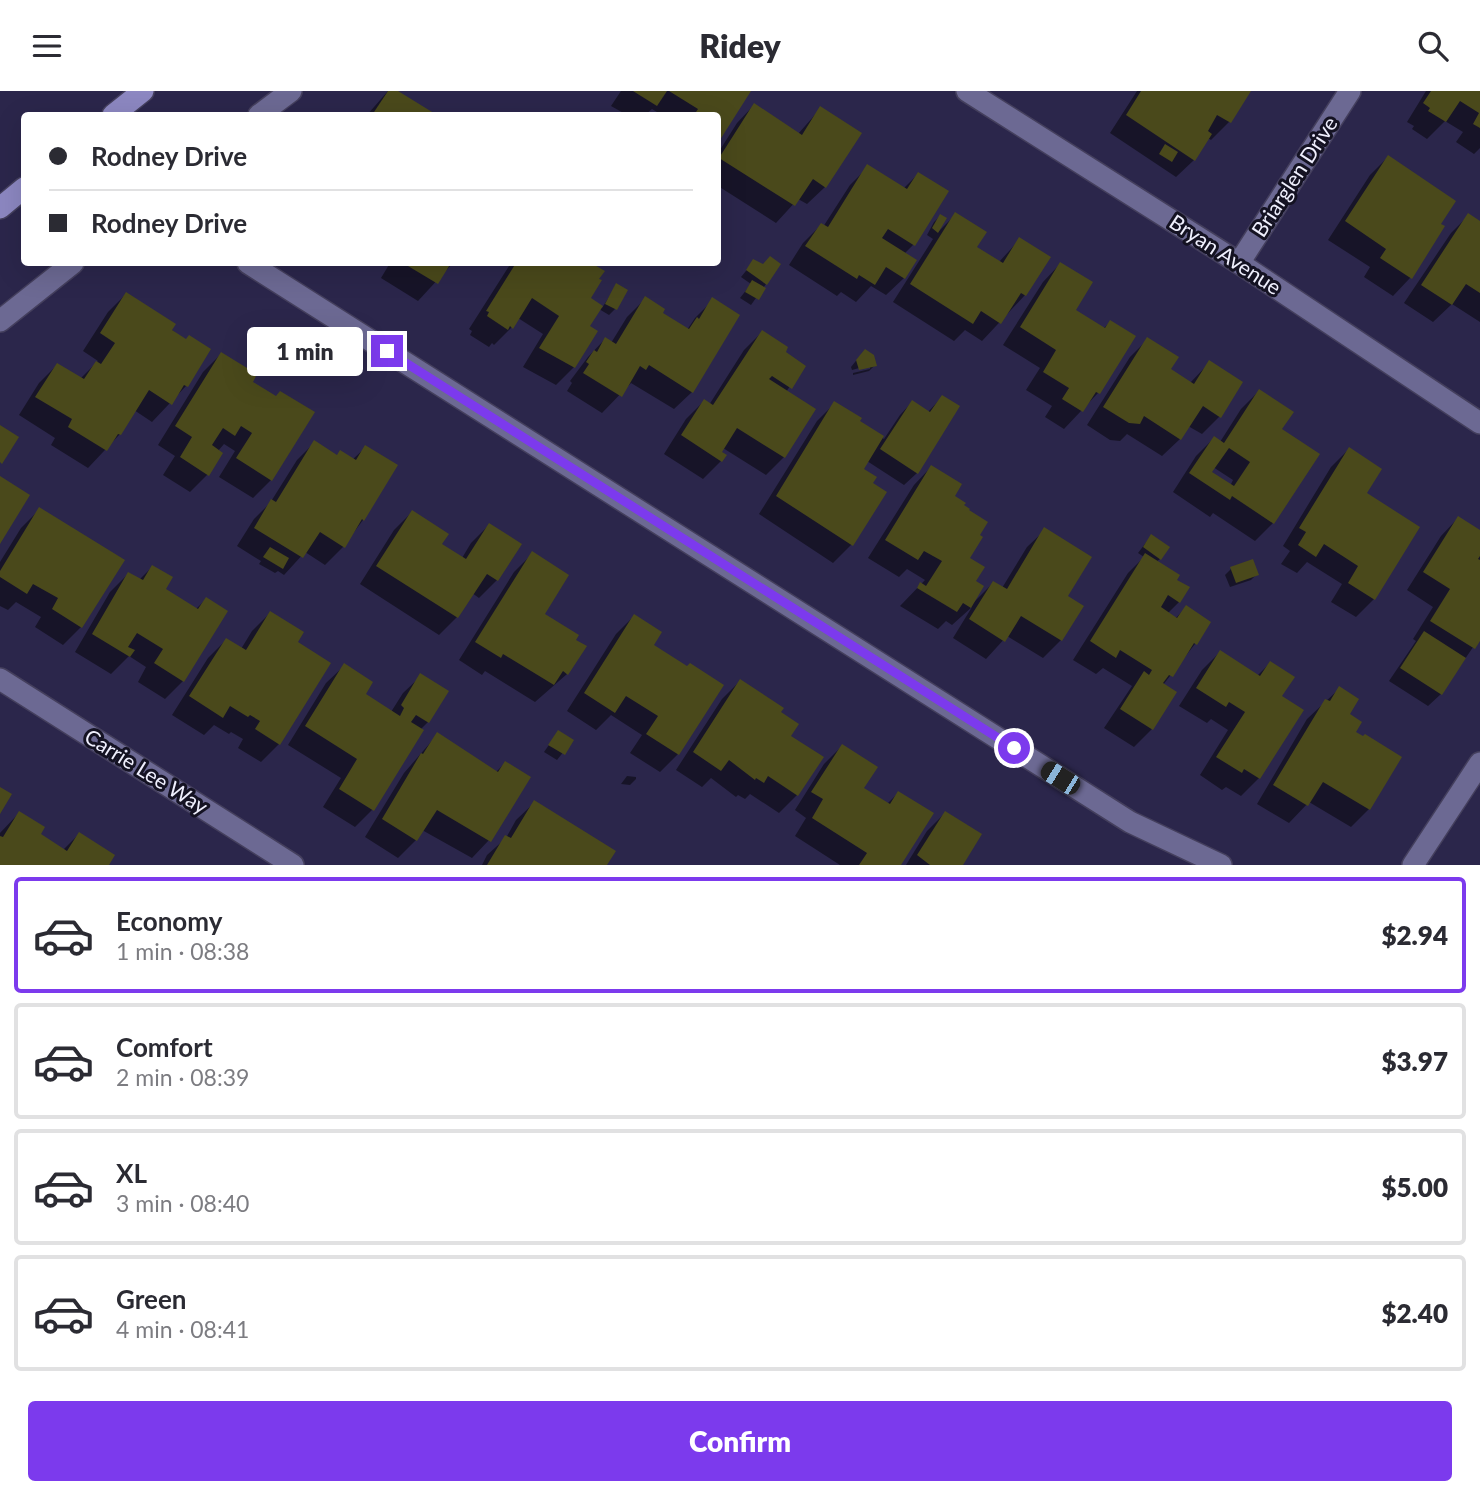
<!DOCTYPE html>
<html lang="en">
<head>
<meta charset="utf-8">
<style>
  body { margin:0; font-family:Lato,sans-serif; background:#f7f7f7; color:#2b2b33; height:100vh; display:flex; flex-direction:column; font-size:26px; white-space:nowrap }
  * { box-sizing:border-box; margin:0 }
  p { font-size:23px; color:#7c7c81 }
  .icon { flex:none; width:38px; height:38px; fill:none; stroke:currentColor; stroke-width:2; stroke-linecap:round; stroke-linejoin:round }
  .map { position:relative; height:774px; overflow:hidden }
  .details { display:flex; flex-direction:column; background:#fff; flex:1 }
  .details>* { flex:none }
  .guide { position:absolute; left:21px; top:21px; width:700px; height:154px; border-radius:7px; box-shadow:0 7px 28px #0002; display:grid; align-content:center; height:154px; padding:0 28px; background:#fff }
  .end { position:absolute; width:32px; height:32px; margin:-16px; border:9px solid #7c3aed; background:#fff; box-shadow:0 0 0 4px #fff }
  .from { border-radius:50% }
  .bubble { position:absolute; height:49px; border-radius:7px; background:#fff; box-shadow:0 7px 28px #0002; font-size:23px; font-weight:800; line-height:49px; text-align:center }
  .car { position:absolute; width:21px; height:42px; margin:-21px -10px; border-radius:9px; box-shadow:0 0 5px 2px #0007; background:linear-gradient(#222 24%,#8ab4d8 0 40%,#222 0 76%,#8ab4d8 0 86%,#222 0) }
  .guide b { display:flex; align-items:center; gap:24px; height:66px; font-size:26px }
  .guide b+b { border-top:2px solid #e1e1e2 }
  .guide i { width:18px; height:18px; background:#2b2b33 }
  ul { padding:12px 0 0; list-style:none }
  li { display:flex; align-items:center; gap:21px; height:116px; margin:0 14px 10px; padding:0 14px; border:4px solid #e1e1e2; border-radius:7px }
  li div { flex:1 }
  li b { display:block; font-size:26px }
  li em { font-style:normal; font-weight:800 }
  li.selected { border-color:#7c3aed }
  li>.icon { width:63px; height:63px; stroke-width:1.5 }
  .primary-button { display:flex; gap:14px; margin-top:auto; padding:14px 28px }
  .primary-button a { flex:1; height:80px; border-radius:7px; background:#7c3aed; color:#fff; font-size:28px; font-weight:800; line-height:80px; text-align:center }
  header { display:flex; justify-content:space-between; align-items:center; height:91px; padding:0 28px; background:#fff; font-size:32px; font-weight:800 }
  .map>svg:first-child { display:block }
</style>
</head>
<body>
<header><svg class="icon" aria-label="menu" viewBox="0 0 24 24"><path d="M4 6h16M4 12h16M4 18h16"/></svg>Ridey<svg class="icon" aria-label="search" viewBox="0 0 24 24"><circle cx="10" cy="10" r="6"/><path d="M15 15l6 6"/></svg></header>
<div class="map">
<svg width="1480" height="774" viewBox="0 0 1480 774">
  <rect width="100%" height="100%" fill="#2b264b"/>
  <g fill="#0007" fill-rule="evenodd">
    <polygon points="388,0 395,0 433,24 367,24"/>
    <polygon points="621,0 748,0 718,49 718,24 662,24 652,18 645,24 627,24 611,15"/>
    <polygon points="1137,0 1249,0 1229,31 1211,49 1208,47 1194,69 1176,86 1110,42"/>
    <polygon points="1426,0 1480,0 1480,57 1474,63 1456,51 1463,41 1445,30 1427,48 1412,38 1414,35 1407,31"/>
    <polygon points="754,14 798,43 820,18 825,96 807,113 798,108 776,132 718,95 718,62 737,32"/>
    <polygon points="1388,66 1443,136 1410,187 1393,205 1364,186 1370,176 1328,149 1370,84"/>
    <polygon points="868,76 903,98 918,83 913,154 904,163 904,187 886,204 871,195 856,211 841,201 837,205 789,174 803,152 821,134 823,136 850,94"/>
    <polygon points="956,123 975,156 999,171 1020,148 1025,204 982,250 965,239 954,250 893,211 933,148 927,144 934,131 940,125 938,141"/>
    <polygon points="1469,124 1480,132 1480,231 1452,213 1433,231 1404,212 1451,142"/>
    <polygon points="754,170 766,193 751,214 740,207 751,193 741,186"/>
    <polygon points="390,172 453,172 418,210 381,187"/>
    <polygon points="511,172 588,172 602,180 588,208 602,217 616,195 615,218 609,224 599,218 588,236 574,276 556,294 523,276 543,243 518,227 512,236 494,254 492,252 489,256 470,244 472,240 469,238"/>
    <polygon points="1060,173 1074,219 1103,238 1110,231 1098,302 1064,338 1045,326 1052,315 1026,299 1040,277 1003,254 1043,191"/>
    <polygon points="126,203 186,250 186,295 152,331 134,319 120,343 88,377 51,354 55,347 19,324 39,292 57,274 80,288 98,270 83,260 108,221"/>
    <polygon points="645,208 660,223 687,239 695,227 713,209 692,301 674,318 631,292 602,322 567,300 572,292 570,290 588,266 605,248 611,252 627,226"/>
    <polygon points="762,241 783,262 804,275 786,301 784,366 766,384 723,357 719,362 721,370 703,388 664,363 686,328 704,310 709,314 744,259"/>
    <polygon points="1148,248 1169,279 1190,292 1210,271 1220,325 1202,343 1188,335 1180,348 1162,365 1127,343 1120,350 1110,349 1087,334 1130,266"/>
    <polygon points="221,263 250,291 271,389 253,407 219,386 235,360 224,353 218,360 208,383 190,401 163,384 175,365 158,354 203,281"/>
    <polygon points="859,266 875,274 869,280 853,284 853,282 870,278 870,274 852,279 851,276"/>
    <path d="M1259,300L1280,339L1273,432L1255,450L1213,422L1210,426L1173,401L1196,365L1214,347L1220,351L1241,318ZM1213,376L1233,389L1230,395L1210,382Z"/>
    <polygon points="942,306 917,382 904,394 867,370 862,378 871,393 884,402 851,454 833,472 759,423 817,330 835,312 857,331 884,348 900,324 912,311 928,321"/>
    <polygon points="314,352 337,365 352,369 366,356 395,374 363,429 343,456 325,474 305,461 284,484 278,480 275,482 259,473 261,470 237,455 254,428 270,412 297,369"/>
    <polygon points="1349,358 1364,403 1374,508 1356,526 1331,511 1342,493 1307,471 1297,482 1281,473 1290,460 1283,455 1331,376"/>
    <polygon points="931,376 952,405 974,491 974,511 993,492 1002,497 1027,456 1045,439 1066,505 1061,549 1043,567 1007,545 986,568 953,547 972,516 952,534 946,530 938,538 900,515 925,489 907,478 899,486 868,467 914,394"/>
    <polygon points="39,419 81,536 63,554 35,536 41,526 16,511 8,519 0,515 0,471 21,437"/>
    <polygon points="412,421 440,453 462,467 471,452 489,434 497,489 479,507 472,502 457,526 439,544 360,493 394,439"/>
    <polygon points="1458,427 1480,441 1480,546 1441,603 1428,615 1389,590 1416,550 1413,548 1433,516 1407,499 1441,445"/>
    <polygon points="1151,445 1160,468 1156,471 1175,489 1179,511 1167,523 1175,528 1186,516 1195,553 1163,594 1152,638 1134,656 1104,637 1132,595 1103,577 1096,583 1073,569 1128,482 1144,466 1138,462"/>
    <polygon points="532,463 543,523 567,583 535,611 485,580 482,584 459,569 514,481"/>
    <polygon points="152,476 164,498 196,518 206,508 226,521 183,590 165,608 138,591 146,576 129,565 111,583 75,561 110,501 128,483 139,489"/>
    <polygon points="1231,478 1257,483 1251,489 1230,496 1225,484"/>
    <polygon points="270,522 295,551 279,653 261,671 238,657 243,648 231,641 229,643 214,634 204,644 172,624 208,567 226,549 241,558 252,540"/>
    <polygon points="634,525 651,555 678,663 660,681 630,662 642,644 611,624 596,639 567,620 616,543"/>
    <polygon points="1220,561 1257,585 1270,572 1280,605 1259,687 1241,705 1226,696 1222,699 1200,684 1228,639 1211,628 1207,632 1179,615 1202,579"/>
    <polygon points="344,575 363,604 391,621 403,602 421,585 447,600 428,631 420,639 373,718 355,736 323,716 341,687 288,654 326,592"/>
    <polygon points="740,590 779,621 789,645 797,704 779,722 750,703 745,708 738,704 736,706 711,687 702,696 676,679 722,608"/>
    <polygon points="1339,598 1354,642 1369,718 1351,736 1309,711 1289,732 1257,713 1307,628"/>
    <polygon points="558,641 572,650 557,669 544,661"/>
    <polygon points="437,644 496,681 505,672 489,749 472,767 422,739 416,749 398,767 365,746 404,682"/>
    <polygon points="842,655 862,697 887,713 898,702 931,722 899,774 840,774 795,745 806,727 795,719 824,673"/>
    <polygon points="627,685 636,686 636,688 630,694 621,693"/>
    <polygon points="534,712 614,760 605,774 482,774 487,764 506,747 516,729"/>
    <polygon points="19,722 38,743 63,759 79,743 113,765 107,774 0,774 0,742"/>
    <polygon points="945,722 979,744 961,774 906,774 927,740"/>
  </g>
  <g fill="#4a491b" fill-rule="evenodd">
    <polygon points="388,0 398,0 437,24 372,24"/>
    <polygon points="633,0 667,0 657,15"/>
    <polygon points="669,0 751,0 718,52 718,24 694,24 698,18"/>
    <polygon points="1141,0 1251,0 1231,32 1217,24 1208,40 1212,43 1195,70 1126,24"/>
    <polygon points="1431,0 1480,0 1480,37 1473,33 1479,22 1460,10 1446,31 1428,20 1430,17 1423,12"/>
    <polygon points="754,12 802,44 820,15 862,42 826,97 813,88 795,115 719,67"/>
    <polygon points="1165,53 1178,61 1172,71 1159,63"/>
    <polygon points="1388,64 1456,110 1441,133 1445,135 1412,188 1380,167 1386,158 1345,130"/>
    <polygon points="867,73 907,98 918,81 949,100 915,155 888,138 882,147 917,169 905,188 886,176 875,194 859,184 857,188 805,155 821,132 828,136"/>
    <polygon points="955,121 987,141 977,156 1003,172 1019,146 1051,166 1026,205 1021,202 1001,233 981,220 973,233 910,193"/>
    <polygon points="1468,122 1480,130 1480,202 1466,193 1452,214 1421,194"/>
    <polygon points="940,123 947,127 938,142 932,137"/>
    <polygon points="770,165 781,173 767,194 746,179 753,168 763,173"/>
    <polygon points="1060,171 1093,191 1076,219 1105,237 1110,229 1136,245 1100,303 1096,301 1083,321 1062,308 1069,297 1043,281 1056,259 1020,236"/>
    <polygon points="403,172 451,172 438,193"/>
    <polygon points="516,172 591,172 605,180 599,188 602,189 591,207 603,215 590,235 598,240 575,277 539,257 559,225 532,207 513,238 510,235 508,239 487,225 489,221 486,220"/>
    <polygon points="752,189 766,197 759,209 745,201"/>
    <polygon points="616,192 628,199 617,219 605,213"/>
    <polygon points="126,201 176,233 172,239 186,248 189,244 211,258 188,296 184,294 172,314 149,299 121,344 118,343 107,360 68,336 72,328 35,306 57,272 84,288 96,270 101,273 115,252 100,242"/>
    <polygon points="645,205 665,218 663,222 689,238 697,226 699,228 712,206 740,224 693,302 649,274 646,279 640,275 622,306 583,282 589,273 586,271 594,259 597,261 605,246 616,253"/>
    <polygon points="762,239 788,256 786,261 806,275 792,298 772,285 769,288 816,318 785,367 737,337 722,361 727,364 722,371 681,344 704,308 713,314"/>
    <polygon points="1147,246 1179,266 1171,278 1194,293 1209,269 1243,291 1221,327 1203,315 1181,349 1144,325 1140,333 1129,332 1103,316"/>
    <polygon points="865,258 874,264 877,275 859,279 856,269"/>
    <polygon points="221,261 257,283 253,291 276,305 280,300 315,321 272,390 236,367 252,342 241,335 235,345 223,337 212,354 223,362 209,385 180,366 192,346 175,335"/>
    <path d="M1259,298L1294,321L1282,338L1320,363L1274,433L1232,405L1230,409L1189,382L1214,345L1224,352ZM1229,357L1250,371L1234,395L1212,381Z"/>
    <polygon points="942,304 960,315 918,383 880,358 912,309 930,321"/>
    <polygon points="834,310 862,327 860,330 884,345 864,378 877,386 873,392 887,401 853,455 776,405"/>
    <polygon points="0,334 19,346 2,373 0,371"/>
    <polygon points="314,349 337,364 340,359 356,369 365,354 398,374 364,430 362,428 345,457 320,441 303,467 254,437 271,408 276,411"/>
    <polygon points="1349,356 1382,378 1367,402 1420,436 1375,509 1348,492 1358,475 1324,453 1316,466 1298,454 1306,441 1299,437"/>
    <polygon points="931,374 962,393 955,405 966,412 964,414 970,418 969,419 988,431 980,444 983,446 970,467 985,476 976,490 984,495 971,517 963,512 957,521 917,497 920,491 926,495 942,470 924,460 918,469 885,449"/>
    <polygon points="0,385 30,404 0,453"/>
    <polygon points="39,416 125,469 82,537 52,518 58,507 33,493 27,503 0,486 0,480"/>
    <polygon points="412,419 449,443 442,453 466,468 489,432 522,453 498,490 487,483 458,527 376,475"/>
    <polygon points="1458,425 1480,439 1480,465 1478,468 1480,469 1480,550 1475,558 1430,530 1450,498 1423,481"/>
    <polygon points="1044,436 1092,466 1068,505 1084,515 1062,550 1021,525 1005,551 969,528 993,490 1007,498"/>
    <polygon points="1151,443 1170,456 1161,469 1143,456"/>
    <polygon points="270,456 289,467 283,478 263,466"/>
    <polygon points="532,460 569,484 545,523 579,544 576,549 587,555 568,584 563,580 554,594 503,563 501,567 475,551"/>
    <polygon points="1145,462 1180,484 1177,489 1190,496 1180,512 1168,504 1161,516 1177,527 1186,514 1211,531 1197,554 1194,552 1173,586 1169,584 1163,592 1177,601 1153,639 1120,618 1144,580 1149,584 1152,579 1120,559 1116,567 1090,550"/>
    <polygon points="1253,468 1259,484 1236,492 1230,476"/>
    <polygon points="152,474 173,486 166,498 198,518 206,506 228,520 184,591 154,572 163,558 137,542 128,556 135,559 130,566 92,543 128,481 143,489"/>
    <polygon points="270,520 304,541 298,551 331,572 280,654 255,638 260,630 250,624 248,626 230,615 223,627 189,605 226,547 246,559"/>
    <polygon points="634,523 662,541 654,554 687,575 690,572 724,594 679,664 646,643 658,625 626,605 615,622 584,602"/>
    <polygon points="1424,540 1466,567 1442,604 1400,577"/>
    <polygon points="1220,559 1260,585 1270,570 1295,586 1282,605 1304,619 1260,688 1244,678 1242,682 1216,666 1245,621 1229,611 1226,616 1196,597"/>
    <polygon points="344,572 373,591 366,603 400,625 404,617 401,614 420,582 449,600 429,632 416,624 411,631 424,639 374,720 339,698 357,668 305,635"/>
    <polygon points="740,588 784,617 781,621 799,633 791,645 824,666 798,705 768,685 764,692 756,687 755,689 729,669 721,680 693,661"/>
    <polygon points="1339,595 1359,608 1350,623 1362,631 1356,641 1363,645 1365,643 1402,666 1370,719 1323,691 1308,715 1273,694 1325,608 1330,610"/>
    <polygon points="558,639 574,649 565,664 548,654"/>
    <polygon points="437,641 498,681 505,670 531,686 491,751 437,719 417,750 382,728 421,662 423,663"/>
    <polygon points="842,653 878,676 864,697 890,713 898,700 934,722 901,774 859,774 867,762 812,727 823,708 811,701"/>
    <polygon points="0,696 12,703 0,723"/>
    <polygon points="534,709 616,760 607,774 487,774 505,744 511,747"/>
    <polygon points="19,720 45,736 41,743 67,760 79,741 115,764 109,774 0,774 0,745 3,746"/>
    <polygon points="945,720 982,743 963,774 930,774 917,764"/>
  </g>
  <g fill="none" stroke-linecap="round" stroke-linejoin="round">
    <g stroke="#443f5d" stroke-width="24">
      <g id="minor">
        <polyline points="967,0 1239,172 1480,332"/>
        <polyline points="259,24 291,0"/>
        <polyline points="248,172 1130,731 1221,774"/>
        <polyline points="1239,172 1350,0"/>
        <polyline points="0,230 73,172"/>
        <polyline points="0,588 293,774"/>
        <polyline points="1413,774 1480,672"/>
      </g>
    </g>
    <g stroke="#443f5d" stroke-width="24">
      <g id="major">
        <polyline points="113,24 143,0"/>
        <polyline points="0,117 24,97"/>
      </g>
    </g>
    <use href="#minor" stroke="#6c6993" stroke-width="21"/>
    <use href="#major" stroke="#8c87c1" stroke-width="21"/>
  </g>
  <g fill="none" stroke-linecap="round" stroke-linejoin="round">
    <polyline stroke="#7c3aed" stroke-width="9" points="387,260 1014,657"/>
  </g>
  <g text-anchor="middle" stroke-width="6" stroke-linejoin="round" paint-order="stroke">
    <g font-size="21" fill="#efeffd" stroke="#141222">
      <text transform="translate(1295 86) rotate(-57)" y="7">Briarglen Drive</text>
      <text transform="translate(1225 164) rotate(33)" y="7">Bryan Avenue</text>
      <text transform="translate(146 681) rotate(32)" y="7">Carrie Lee Way</text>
    </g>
  </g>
</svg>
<i class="end from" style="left:1014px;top:657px"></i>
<i class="end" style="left:387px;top:260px"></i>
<div class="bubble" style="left:247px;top:236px;width:116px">1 min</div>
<i class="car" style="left:1060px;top:687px;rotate:302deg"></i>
<div class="guide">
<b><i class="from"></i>Rodney Drive</b>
<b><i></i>Rodney Drive</b>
</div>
</div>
<section class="details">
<ul>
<li class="selected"><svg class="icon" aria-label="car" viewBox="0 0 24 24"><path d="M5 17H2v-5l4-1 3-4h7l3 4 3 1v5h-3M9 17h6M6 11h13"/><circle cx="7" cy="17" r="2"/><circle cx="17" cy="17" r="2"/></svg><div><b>Economy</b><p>1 min · 08:38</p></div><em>$2.94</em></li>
<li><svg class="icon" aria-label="car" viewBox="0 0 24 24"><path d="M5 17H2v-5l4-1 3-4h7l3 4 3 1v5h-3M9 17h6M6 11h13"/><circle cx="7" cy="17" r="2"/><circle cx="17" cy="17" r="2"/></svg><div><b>Comfort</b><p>2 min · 08:39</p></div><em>$3.97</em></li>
<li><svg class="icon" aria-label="car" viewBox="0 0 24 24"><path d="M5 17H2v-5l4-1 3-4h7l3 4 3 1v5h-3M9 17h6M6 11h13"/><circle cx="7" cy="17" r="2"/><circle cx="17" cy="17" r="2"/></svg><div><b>XL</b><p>3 min · 08:40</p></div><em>$5.00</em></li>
<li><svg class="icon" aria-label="car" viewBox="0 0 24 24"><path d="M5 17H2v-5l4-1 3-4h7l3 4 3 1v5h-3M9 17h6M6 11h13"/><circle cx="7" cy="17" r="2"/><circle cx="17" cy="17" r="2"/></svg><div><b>Green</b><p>4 min · 08:41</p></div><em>$2.40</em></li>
</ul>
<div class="primary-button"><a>Confirm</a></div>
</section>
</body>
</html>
